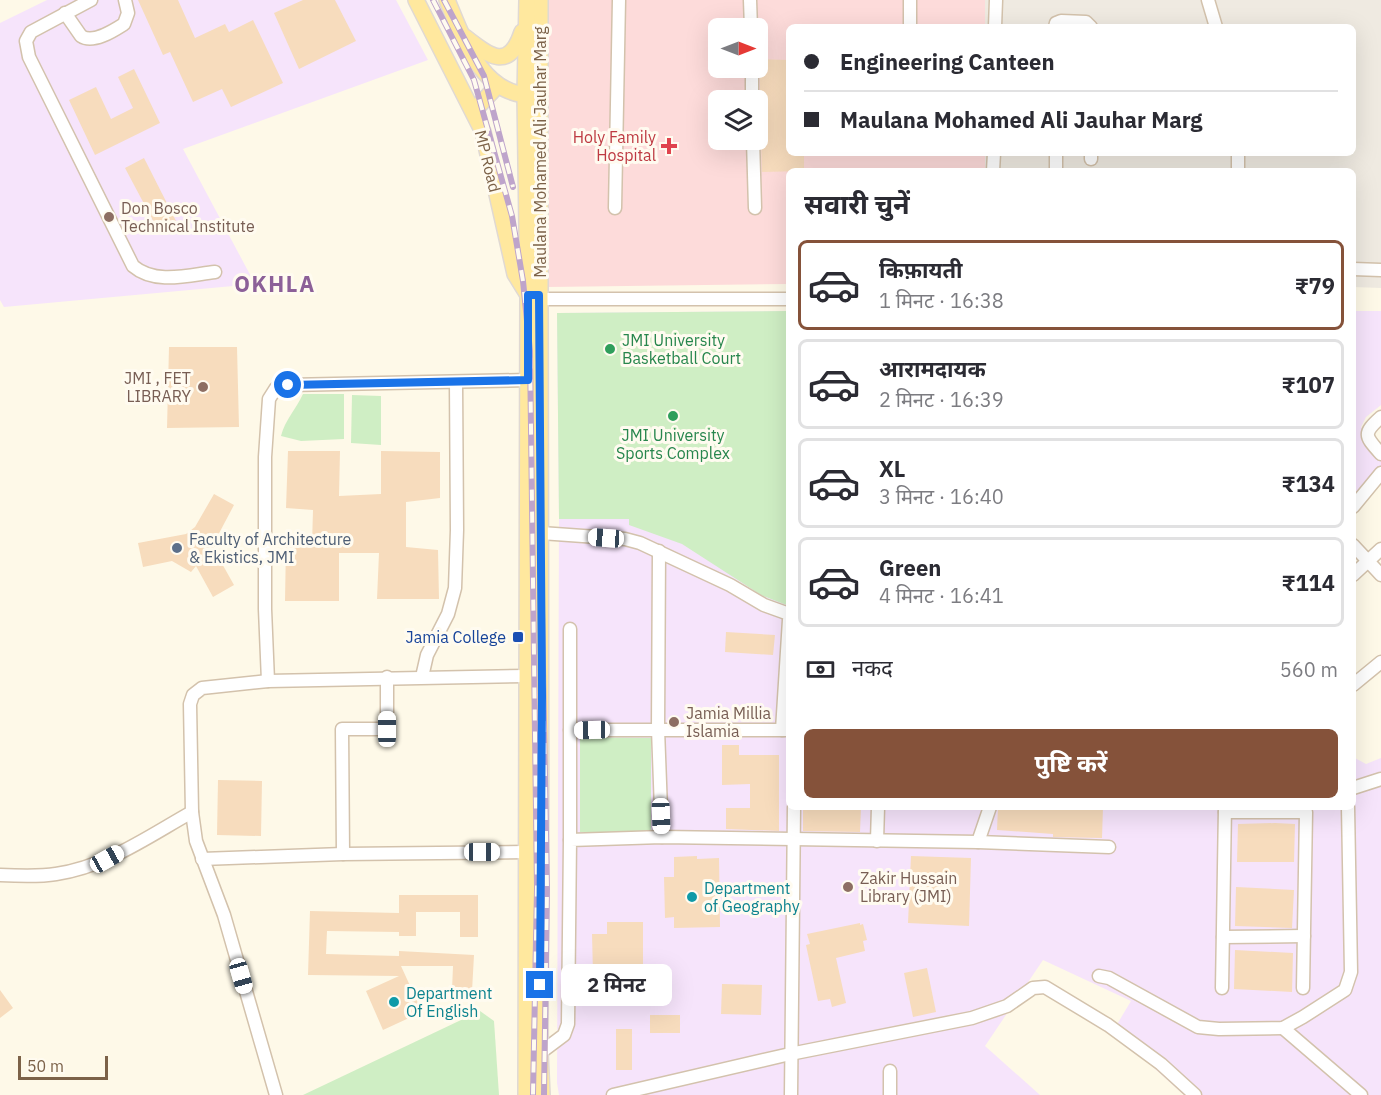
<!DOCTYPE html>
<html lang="hi">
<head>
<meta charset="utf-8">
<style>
  body { margin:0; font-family:"IBM Plex Sans","Noto Sans Devanagari",sans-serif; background:#f2f2f3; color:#2b2b33; height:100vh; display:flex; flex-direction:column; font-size:22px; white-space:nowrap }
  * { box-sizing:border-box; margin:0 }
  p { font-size:20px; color:#7c7c81 }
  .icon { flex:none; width:33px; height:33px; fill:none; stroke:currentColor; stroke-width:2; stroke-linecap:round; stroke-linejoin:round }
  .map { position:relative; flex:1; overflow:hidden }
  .side { position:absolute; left:786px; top:168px; width:570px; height:642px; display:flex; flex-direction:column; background:#fff; border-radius:9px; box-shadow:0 6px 24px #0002 }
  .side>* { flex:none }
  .guide { position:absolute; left:786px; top:24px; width:570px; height:132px; border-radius:9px; box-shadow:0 6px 24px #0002; display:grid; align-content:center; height:132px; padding:0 18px; background:#fff }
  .needle { width:39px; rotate:90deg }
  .tools { position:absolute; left:708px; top:18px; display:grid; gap:12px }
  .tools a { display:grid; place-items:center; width:60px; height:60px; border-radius:9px; background:#fff; box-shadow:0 6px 24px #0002; font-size:30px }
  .scale { position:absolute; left:18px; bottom:15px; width:90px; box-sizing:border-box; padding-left:6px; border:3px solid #7c6248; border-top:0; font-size:16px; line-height:21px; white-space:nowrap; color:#7c6248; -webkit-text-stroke:4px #fffbf0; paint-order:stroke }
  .end { position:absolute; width:27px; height:27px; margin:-14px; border:8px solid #1a73e8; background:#fff; box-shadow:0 0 0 3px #fff }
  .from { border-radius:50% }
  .bubble { position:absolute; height:42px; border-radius:9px; background:#fff; box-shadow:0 6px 24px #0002; font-size:20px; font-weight:700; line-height:42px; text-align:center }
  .car { position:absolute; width:18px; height:36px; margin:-18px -9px; border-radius:8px; box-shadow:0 0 4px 2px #0007; background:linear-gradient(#fff 24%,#345 0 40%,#fff 0 76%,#345 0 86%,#fff 0) }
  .guide b { display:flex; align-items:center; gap:21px; height:57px; font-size:22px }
  .guide b+b { border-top:2px solid #e1e1e2 }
  .guide i { width:15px; height:15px; background:#2b2b33 }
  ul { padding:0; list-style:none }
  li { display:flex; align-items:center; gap:18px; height:90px; margin:0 12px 9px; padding:0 6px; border:3px solid #e1e1e2; border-radius:9px }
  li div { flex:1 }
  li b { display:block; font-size:22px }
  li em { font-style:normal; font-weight:700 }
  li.active { border-color:#85523a }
  li>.icon { width:54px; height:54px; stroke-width:1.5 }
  h2 { padding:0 18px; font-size:27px; line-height:72px }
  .pay { display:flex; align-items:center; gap:15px; height:66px; padding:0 18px; font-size:22px }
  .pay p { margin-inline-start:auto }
  .button { display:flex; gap:12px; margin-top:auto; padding:12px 18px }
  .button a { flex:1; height:69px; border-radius:9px; background:#85523a; color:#fff; font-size:24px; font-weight:700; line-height:69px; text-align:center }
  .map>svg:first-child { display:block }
</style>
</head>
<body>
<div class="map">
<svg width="1381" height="1095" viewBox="0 0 1381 1095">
  <rect width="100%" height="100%" fill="#fef9e8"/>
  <polygon fill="#efeae1" points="985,0 1381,0 1381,288 1353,287 1353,171 985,171 985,153 1353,153 1353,27 985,27"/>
  <g fill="#f6e4fb">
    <polygon points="47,0 396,0 428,60 183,149 255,284 4,307 0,300 0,23"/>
    <polygon points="789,311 789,807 1353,807 1353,757 1366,764 1381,758 1381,1095 1184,1095 1113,1031 1131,1001 1043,960 985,1046 1040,1095 559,1095 557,1083 559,519 557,313"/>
    <polygon points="1353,311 1381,311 1381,405 1366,417 1361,427 1381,450 1381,478 1353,507"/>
  </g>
  <path fill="#fddbda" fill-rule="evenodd" d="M549,0H985V27H789V153H985V171H789V284L548,287ZM718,28H758V68H718ZM718,100H758V140H718Z"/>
  <g fill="#cfeec4">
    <polygon points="789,311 789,606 761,595 682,544 629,525 629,519 559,519 557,313"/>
    <path d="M303,394H344V439L301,441L281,436C285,420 296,409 303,394Z"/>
    <polygon points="352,395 381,396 381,445 351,443"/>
    <polygon points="580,737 651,738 651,832 580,832"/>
    <polygon points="480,1011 494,1021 499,1095 303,1095"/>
  </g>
  <g fill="#f7dcbd">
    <polygon points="138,0 178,0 195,38 225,24 229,32 253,20 283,83 231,107 222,89 193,102 170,52 163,55"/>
    <polygon points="303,0 335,0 356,41 299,69 274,13"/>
    <polygon points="758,59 789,60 789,153 804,153 804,171 762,172 761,140 758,133 758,106 760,100 760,68"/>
    <polygon points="134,69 160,123 95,155 69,100 96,87 111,119 133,108 118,77"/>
    <polygon points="144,158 176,221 158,230 125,168"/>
    <polygon points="169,347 237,347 239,427 167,428"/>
    <polygon points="288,451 340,451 339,496 381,494 381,451 440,452 440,498 406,502 406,547 438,550 439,599 377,599 379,553 339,553 339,601 285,601 286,544 312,544 313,510 286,508"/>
    <polygon points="214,494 234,505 216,539 216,553 234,585 213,597 196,566 191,572 172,561 143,567 138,543 186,534 195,527"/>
    <polygon points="726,632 775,635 773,655 725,652"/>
    <polygon points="722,745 739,745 739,755 779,755 779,831 726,829 726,808 750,808 750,784 722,785"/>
    <polygon points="218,780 262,781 261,836 217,835"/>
    <polygon points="803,807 861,807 860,832 803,831"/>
    <polygon points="998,807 1103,807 1102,838 1053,837 1053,834 997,830"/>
    <polygon points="1275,823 1295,824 1294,862 1237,862 1238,824"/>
    <polygon points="697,856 697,859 719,858 720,927 674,928 674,917 665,918 664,877 674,877 674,857"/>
    <polygon points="911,856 971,858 969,926 908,923"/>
    <polygon points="1236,887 1294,890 1292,928 1235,926"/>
    <polygon points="399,895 478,895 478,937 460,937 460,912 416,912 416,936 399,936 399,932 327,931 326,954 399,956 399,951 474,955 472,991 452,990 453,966 401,966 422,1012 383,1030 366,991 399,976 308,975 310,911 399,913"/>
    <polygon points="607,922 643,922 643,985 607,985 607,974 593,974 592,934 607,934"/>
    <polygon points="860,923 860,925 863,924 867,940 863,941 865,951 836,958 846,1003 832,1007 830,999 818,1001 806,945 810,944 807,934"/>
    <polygon points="1235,950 1293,953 1292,992 1234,989"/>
    <polygon points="927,968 936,1012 913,1017 904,973"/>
    <polygon points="722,984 762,985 761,1015 721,1014"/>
    <polygon points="0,990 13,1008 0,1018"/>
    <rect x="650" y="1015" width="30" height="18"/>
    <rect x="616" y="1029" width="16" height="41"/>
  </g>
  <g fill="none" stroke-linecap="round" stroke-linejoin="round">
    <g stroke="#d3c2ac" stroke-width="15">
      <g id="minor">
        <path d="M91,0L31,32L26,41L29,57L133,266C155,285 189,275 215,272"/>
        <polyline points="750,0 751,28"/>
        <polyline points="1208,0 1216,27"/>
        <path d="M65,13L81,36C93,44 113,31 124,24L128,13L125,0"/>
        <polyline points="910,27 910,0"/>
        <polyline points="995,27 996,0"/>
        <polyline points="1055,27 1056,23 1061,21 1086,22 1091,27"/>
        <polyline points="752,68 752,100"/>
        <polyline points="753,140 755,208"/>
        <polyline points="1056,153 1056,171"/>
        <polyline points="1091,153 1091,159"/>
        <polyline points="1238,153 1238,171"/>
        <polyline points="993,171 994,153"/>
        <polyline points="615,208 619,0"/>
        <polyline points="1353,269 1381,270"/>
        <polyline points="539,299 789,299"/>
        <path d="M1381,417C1362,434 1365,436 1381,454"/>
        <polyline points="1353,507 1381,473"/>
        <polyline points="541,533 625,539 640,543 730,585 764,605 789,614"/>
        <polyline points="1353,545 1381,575"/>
        <polyline points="659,551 658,729 662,837"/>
        <polyline points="1353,575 1381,549"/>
        <polyline points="422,677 427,655 448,614 455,588 457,530 456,382"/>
        <polyline points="268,681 265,609 265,457 269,399 276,388 288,385 528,380"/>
        <polyline points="1353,685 1381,662"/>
        <polyline points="570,730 789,730"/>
        <polyline points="782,730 789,620"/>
        <polyline points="1353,788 1381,779"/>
        <polyline points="1225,812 1306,812 1303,988"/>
        <polyline points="570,840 570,629"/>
        <polyline points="877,841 878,807"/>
        <polyline points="978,842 990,807"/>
        <polyline points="343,854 342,729 387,729 387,677"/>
        <polyline points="202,859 343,854 527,852"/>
        <path d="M0,875C19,876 38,877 56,874C106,867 149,836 192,812"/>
        <polyline points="1223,937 1304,936"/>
        <polyline points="1099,976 1109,978 1198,1027 1219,1029 1283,1028 1303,1017 1345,990 1351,972 1348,807"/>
        <polyline points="1222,988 1225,807"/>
        <polyline points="1283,1028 1361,1095"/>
        <polyline points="540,1053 564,1035 568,1024 570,840 662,837 978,842 1109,847"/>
        <polyline points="890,1071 890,1095"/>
        <polyline points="276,1095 224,915 196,841 192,812 190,704 193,695 202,688 268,681 527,676"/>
        <polyline points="613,1095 790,1054 972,1018 1007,1006 1033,988 1045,987 1108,1025 1161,1064 1195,1095"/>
        <polyline points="791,1095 794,807"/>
      </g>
    </g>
    <g stroke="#e0d9d3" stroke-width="18">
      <g id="major">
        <polyline points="416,0 483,132 515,274 528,295"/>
        <path d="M447,0C463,38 482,97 533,95"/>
        <path d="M540,0C539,351 542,702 540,1053L542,1095"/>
        <path d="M465,37C489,56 509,72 522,32"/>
        <polyline points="474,111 498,85"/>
        <polyline points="526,1095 528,295 525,95 527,0"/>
      </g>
    </g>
    <use href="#minor" stroke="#fff" stroke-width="12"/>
    <use href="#major" stroke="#ffe89e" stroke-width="15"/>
    <g stroke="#bea4cb" stroke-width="6">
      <g id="rail">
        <polyline points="433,0 474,80 512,216 523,281 530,351 537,888 533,1095"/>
        <polyline points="444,0 484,76 513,187"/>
        <polyline points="542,611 547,889 544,1095"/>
      </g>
    </g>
    <use href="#rail" stroke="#fffbf0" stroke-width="4" stroke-dasharray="11" stroke-linecap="butt"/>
  </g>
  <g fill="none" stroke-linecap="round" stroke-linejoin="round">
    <polyline stroke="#1a73e8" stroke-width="8" points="288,385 528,380 528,295 539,295 542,695 540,985"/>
  </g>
  <path fill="#e0444e" stroke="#fffbf0" stroke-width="2" d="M666 137h6v6h6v6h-6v6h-6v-6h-6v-6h6z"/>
  <g fill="#8d6e63" stroke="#fffbf0" stroke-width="2">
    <circle cx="109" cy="217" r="6"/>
    <circle cx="203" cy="387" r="6"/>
    <circle cx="674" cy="722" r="6"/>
    <circle cx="848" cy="887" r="6"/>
  </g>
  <g fill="#2e9e5b" stroke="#fffbf0" stroke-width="2">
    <circle cx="610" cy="349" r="6"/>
    <circle cx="673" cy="416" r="6"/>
  </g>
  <circle fill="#5c6f8a" stroke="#fffbf0" stroke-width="2" cx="177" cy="548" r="6"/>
  <rect fill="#1a4fb4" stroke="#fffbf0" stroke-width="2" x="512" y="631" width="12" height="12" rx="3"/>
  <g fill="#0f9aa8" stroke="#fffbf0" stroke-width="2">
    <circle cx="692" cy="897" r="6"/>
    <circle cx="394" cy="1002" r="6"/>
  </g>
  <g text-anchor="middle" stroke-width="6" stroke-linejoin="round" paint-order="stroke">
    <g font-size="16" fill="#be3a42" stroke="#fffbf0" text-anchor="end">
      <text x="656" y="143">Holy Family<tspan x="656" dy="18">Hospital</tspan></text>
    </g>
    <g font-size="16" fill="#7c6248" stroke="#fffbf0">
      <text transform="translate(540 152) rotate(-90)" y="6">Maulana Mohamed Ali Jauhar Marg</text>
      <text transform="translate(488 161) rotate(76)" y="6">MP Road</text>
    </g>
    <g font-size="16" fill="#785e54" stroke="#fffbf0" text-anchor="start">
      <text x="121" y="214">Don Bosco<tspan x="121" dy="18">Technical Institute</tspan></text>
      <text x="191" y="384" text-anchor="end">JMI , FET<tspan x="191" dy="18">LIBRARY</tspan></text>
      <text x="686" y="719">Jamia Millia<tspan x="686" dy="18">Islamia</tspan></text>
      <text x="860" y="884">Zakir Hussain<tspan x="860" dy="18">Library (JMI)</tspan></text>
    </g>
    <g font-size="16" fill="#27864d" stroke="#fffbf0" text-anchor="start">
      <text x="622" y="346">JMI University<tspan x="622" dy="18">Basketball Court</tspan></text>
      <text x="673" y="441" text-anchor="middle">JMI University<tspan x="673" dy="18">Sports Complex</tspan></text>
    </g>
    <g font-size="16" fill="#4e5e75" stroke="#fffbf0" text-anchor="start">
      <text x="189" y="545">Faculty of Architecture<tspan x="189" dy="18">&amp; Ekistics, JMI</tspan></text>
    </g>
    <g font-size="16" fill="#164399" stroke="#fffbf0" text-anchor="end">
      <text x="506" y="643">Jamia College</text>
    </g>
    <g font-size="16" fill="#0d838f" stroke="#fffbf0" text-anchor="start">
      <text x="704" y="894">Department<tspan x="704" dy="18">of Geography</tspan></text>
      <text x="406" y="999">Department<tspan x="406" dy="18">Of English</tspan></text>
    </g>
    <g font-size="22" font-weight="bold" letter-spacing="1.5" fill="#8c6098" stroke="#fffbf0">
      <text x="275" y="292">OKHLA</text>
    </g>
  </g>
</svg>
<div class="tools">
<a><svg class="needle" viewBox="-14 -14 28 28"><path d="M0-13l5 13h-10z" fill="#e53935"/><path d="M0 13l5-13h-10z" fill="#7c7c81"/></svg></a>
<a><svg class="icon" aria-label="layers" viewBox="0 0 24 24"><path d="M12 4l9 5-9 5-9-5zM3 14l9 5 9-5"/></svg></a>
</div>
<div class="scale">50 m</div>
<i class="end from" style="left:288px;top:385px"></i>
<i class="end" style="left:540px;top:985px"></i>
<div class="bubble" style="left:561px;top:964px;width:111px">2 मिनट</div>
<i class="car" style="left:606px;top:538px;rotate:274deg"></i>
<i class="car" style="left:387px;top:729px;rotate:0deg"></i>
<i class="car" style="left:592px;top:730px;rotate:269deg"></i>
<i class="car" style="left:661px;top:816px;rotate:178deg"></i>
<i class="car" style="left:482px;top:852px;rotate:90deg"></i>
<i class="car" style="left:107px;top:859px;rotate:61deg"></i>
<i class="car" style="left:241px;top:976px;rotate:164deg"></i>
<div class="guide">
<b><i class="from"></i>Engineering Canteen</b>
<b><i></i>Maulana Mohamed Ali Jauhar Marg</b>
</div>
<section class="side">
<h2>सवारी चुनें</h2>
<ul>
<li class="active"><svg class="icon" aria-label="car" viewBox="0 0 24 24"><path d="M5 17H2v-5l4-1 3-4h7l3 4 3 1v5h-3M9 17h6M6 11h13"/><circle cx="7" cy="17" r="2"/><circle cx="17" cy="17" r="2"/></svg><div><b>किफ़ायती</b><p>1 मिनट · 16:38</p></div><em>₹79</em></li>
<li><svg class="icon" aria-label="car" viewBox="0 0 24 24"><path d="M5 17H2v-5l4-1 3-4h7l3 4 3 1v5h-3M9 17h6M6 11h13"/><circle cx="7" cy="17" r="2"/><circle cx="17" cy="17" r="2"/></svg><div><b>आरामदायक</b><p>2 मिनट · 16:39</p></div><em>₹107</em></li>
<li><svg class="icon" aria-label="car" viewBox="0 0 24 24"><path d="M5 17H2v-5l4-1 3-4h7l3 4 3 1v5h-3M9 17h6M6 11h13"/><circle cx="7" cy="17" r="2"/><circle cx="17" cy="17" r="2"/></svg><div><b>XL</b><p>3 मिनट · 16:40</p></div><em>₹134</em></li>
<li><svg class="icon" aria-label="car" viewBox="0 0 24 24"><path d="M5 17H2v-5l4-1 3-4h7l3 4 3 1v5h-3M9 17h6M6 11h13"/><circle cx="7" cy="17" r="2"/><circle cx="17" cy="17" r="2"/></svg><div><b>Green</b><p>4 मिनट · 16:41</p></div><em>₹114</em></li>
</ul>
<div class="pay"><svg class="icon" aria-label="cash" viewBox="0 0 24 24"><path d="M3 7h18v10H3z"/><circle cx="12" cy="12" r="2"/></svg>नकद<p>560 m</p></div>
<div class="button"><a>पुष्टि करें</a></div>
</section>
</div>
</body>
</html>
